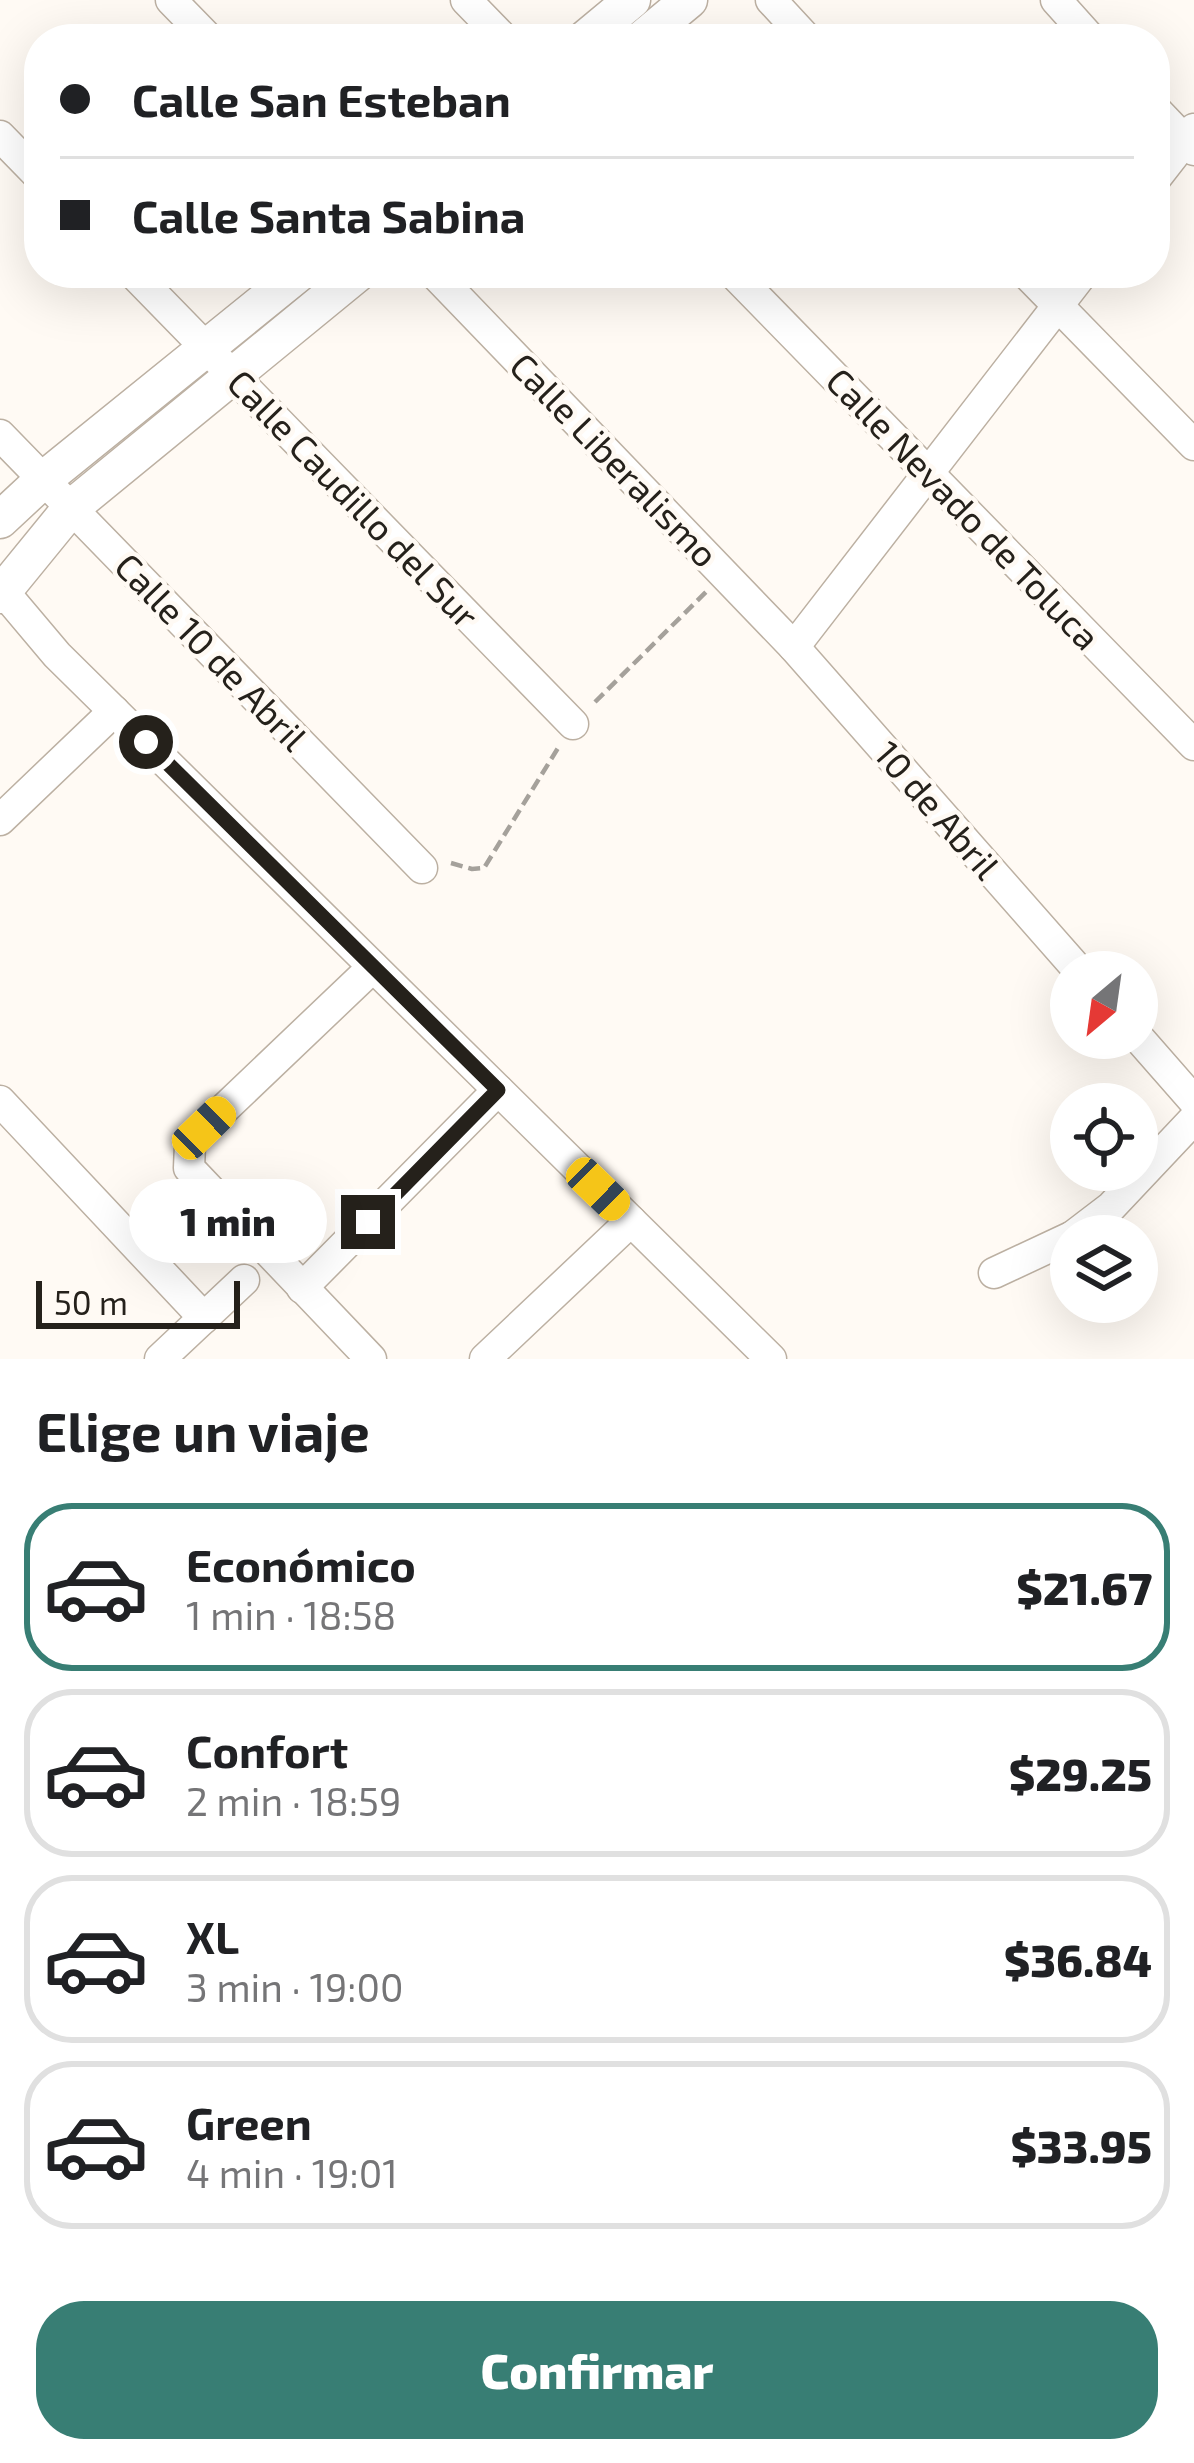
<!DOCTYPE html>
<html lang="es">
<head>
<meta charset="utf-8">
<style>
  body { margin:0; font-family:"Exo 2",sans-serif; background:#f2f2f2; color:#202124; height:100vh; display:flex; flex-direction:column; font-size:45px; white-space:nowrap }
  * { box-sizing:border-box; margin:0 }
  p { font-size:39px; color:#757577 }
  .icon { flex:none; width:66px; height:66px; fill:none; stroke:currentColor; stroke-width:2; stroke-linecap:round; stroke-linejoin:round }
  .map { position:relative; height:1359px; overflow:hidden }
  .details { display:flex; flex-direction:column; background:#fff; flex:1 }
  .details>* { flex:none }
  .hud { position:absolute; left:24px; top:24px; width:1146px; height:264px; border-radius:48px; box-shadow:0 12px 48px #0002; display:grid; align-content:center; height:264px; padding:0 36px; background:#fff }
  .needle { width:78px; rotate:209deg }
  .tools { position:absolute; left:1050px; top:951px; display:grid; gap:24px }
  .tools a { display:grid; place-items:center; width:108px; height:108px; border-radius:50%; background:#fff; box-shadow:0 12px 48px #0002; font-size:60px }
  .scale { position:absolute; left:36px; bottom:30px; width:204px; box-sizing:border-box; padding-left:12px; border:6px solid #25211b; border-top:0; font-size:33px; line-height:42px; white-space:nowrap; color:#25211b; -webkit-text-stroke:9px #fffaf4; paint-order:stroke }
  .end { position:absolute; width:54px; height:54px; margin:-27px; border:15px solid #25211b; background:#fff; box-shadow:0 0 0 6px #fff }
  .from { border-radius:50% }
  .bubble { position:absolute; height:84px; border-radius:42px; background:#fff; box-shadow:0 12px 48px #0002; font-size:39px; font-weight:800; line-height:84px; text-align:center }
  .car { position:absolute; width:36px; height:72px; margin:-36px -18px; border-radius:15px; box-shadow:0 0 9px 3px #0007; background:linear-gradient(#f5c518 24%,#345 0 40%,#f5c518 0 76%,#345 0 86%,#f5c518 0) }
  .hud b { display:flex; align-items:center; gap:42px; height:114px; font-size:45px }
  .hud b+b { border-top:3px solid #e0e0e0 }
  .hud i { width:30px; height:30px; background:#202124 }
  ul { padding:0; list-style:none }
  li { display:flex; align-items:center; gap:36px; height:168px; margin:0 24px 18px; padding:0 12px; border:6px solid #e0e0e0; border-radius:48px }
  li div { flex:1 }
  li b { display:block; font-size:45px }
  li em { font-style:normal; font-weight:800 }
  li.on { border-color:#387e74 }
  li>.icon { width:108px; height:108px; stroke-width:1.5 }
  h2 { padding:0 36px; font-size:54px; line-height:144px }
  .action { display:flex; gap:24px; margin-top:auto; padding:24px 36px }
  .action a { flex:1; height:138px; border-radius:48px; background:#387e74; color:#fff; font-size:48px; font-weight:800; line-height:138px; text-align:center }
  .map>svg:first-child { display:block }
</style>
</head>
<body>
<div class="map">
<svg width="1194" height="1359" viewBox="0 0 1194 1359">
  <rect width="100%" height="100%" fill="#fffaf4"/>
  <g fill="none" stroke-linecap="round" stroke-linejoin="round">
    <g stroke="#bcb0a2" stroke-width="33">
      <g id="minor">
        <polyline points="171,0 209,39"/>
        <polyline points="466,0 504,39"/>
        <polyline points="771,0 807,39"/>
        <polyline points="1056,0 1091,39"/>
        <polyline points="1155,109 1194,150"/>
        <polyline points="0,136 39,176"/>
        <polyline points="1155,179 1194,129"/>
        <polyline points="133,273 573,724"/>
        <polyline points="434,273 794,647 1080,972"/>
        <polyline points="733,273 1194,745"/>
        <polyline points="1026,273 1194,445"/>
        <polyline points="0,435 422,868"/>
        <polyline points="3,591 57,655 771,1359"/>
        <polyline points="794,647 1083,273"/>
        <polyline points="0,820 114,711"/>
        <polyline points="1137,1036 1194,1101"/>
        <polyline points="0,1101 204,1318"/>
        <polyline points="1073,1236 1111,1207 1194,1119"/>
        <polyline points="994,1273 1071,1237"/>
        <polyline points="302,1288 498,1090"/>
        <polyline points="160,1359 244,1280"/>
        <polyline points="371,1359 189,1168 190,1145 204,1128 373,967"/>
        <polyline points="485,1359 631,1221"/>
      </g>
    </g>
    <g stroke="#bcb0a2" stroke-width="39">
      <g id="tertiary">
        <polyline points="585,39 632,0"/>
        <polyline points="642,39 689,0"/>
        <polyline points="0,520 43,480 299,273"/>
        <polyline points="0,595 71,508 358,273"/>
      </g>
    </g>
    <g stroke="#a5a19b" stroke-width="4.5" stroke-dasharray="12 6" stroke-linecap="butt">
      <polyline points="595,702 706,592"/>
      <polyline points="451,863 472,869 484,868 558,748"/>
    </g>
    <use href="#minor" stroke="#fff" stroke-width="30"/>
    <use href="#tertiary" stroke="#fff" stroke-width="36"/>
  </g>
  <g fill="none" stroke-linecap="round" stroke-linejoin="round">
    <polyline stroke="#25211b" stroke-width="15" points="146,742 498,1090 368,1222"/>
  </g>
  <g text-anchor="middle" stroke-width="9" stroke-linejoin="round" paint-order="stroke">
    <g font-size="36" fill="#25211b" stroke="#fffaf4">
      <text transform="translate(614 460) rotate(46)" y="13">Calle Liberalismo</text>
      <text transform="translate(353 499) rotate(46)" y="13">Calle Caudillo del Sur</text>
      <text transform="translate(963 509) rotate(46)" y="13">Calle Nevado de Toluca</text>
      <text transform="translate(211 652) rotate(46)" y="13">Calle 10 de Abril</text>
      <text transform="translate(937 810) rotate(49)" y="13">10 de Abril</text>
    </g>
  </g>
</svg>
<div class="tools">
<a><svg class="needle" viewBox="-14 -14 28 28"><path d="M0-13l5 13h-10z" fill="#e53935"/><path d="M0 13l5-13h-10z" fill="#757577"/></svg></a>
<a><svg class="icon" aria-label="locate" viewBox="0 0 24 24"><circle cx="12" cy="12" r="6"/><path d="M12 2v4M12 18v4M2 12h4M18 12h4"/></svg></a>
<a><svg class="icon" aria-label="layers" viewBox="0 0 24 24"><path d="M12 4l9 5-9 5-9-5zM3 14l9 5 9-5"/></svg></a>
</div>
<div class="scale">50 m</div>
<i class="end from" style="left:146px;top:742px"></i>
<i class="end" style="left:368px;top:1222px"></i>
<div class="bubble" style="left:129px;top:1179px;width:198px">1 min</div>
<i class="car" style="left:204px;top:1128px;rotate:46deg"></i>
<i class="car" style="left:598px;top:1189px;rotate:134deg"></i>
<div class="hud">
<b><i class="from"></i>Calle San Esteban</b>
<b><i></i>Calle Santa Sabina</b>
</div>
</div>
<section class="details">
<h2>Elige un viaje</h2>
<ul>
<li class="on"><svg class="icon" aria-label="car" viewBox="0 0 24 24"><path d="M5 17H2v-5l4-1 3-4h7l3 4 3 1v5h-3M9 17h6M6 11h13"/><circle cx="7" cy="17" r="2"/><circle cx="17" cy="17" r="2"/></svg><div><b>Económico</b><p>1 min · 18:58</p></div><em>$21.67</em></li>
<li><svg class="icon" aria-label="car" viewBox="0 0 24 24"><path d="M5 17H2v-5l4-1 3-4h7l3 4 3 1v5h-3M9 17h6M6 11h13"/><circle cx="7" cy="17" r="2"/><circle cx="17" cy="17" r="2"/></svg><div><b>Confort</b><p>2 min · 18:59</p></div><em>$29.25</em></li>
<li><svg class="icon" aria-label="car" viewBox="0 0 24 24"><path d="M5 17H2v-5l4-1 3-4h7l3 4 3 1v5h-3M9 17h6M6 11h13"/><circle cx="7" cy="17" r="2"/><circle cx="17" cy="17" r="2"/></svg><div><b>XL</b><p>3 min · 19:00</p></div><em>$36.84</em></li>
<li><svg class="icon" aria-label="car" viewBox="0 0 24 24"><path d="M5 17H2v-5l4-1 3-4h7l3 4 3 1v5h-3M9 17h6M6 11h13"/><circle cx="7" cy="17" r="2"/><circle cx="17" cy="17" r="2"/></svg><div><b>Green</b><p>4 min · 19:01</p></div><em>$33.95</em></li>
</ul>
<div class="action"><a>Confirmar</a></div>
</section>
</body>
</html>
